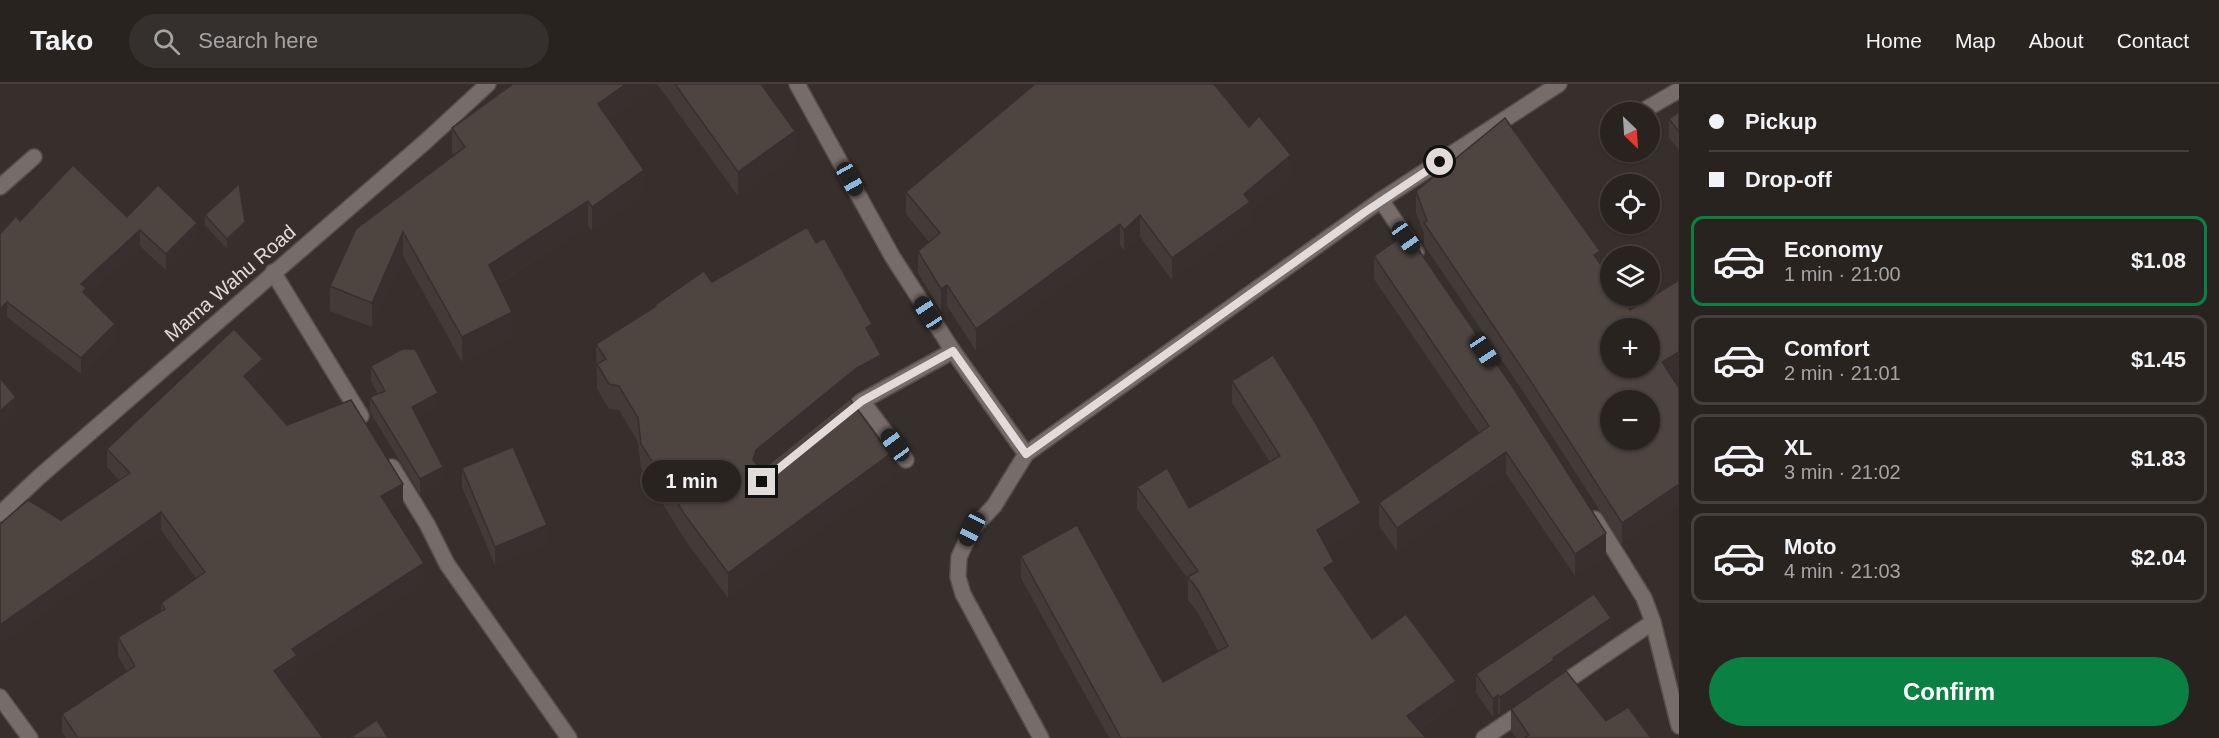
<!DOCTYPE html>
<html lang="en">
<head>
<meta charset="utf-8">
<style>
  body { margin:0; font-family:Arial,sans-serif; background:#352f2d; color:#f1f3f6; height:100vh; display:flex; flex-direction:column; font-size:22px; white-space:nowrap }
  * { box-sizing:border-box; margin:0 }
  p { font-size:20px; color:#a5a4a5 }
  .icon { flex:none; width:33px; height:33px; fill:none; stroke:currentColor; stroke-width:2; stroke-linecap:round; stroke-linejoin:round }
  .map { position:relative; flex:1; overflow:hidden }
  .details { display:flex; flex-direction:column; background:#292320; width:540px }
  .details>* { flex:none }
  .banner { display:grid; align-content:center; height:132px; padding:0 30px; background:#292320 }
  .needle { width:39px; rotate:155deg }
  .tools { position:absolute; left:1600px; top:18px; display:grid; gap:12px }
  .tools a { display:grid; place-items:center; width:60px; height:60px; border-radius:50%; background:#292320; box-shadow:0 2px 4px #0004,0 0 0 2px #45403e; font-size:30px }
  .end { position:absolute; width:27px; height:27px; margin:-14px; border:8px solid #e1dbd9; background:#111; box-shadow:0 0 0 3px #111 }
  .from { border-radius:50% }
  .bubble { position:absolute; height:42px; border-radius:21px; background:#292320; box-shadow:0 2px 4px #0004,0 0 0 2px #45403e; font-size:20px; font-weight:600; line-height:42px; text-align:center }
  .car { position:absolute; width:18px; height:36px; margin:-18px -9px; border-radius:8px; box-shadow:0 0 4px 2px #0007; background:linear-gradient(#222 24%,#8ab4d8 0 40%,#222 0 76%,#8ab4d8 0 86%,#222 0) }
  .banner b { display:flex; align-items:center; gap:21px; height:57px; font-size:22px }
  .banner b+b { border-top:2px solid #45403e }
  .banner i { width:15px; height:15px; background:#f1f3f6 }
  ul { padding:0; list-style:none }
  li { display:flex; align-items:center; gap:18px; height:90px; margin:0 12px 9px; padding:0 18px; border:3px solid #45403e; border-radius:12px }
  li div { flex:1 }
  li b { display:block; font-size:22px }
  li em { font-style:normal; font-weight:600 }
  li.selected { border-color:#0b8043 }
  li>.icon { width:54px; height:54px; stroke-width:1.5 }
  .cta { display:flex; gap:12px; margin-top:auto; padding:12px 30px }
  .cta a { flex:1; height:69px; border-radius:36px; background:#0b8043; color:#fff; font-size:24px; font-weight:600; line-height:69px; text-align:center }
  header { display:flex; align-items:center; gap:36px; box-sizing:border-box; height:84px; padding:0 30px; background:#292320; border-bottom:2px solid #45403e }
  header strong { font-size:28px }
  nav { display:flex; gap:33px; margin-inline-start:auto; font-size:21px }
  .search { width:420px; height:54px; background:#352f2d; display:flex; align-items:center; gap:15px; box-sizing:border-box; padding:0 21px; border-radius:33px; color:#a5a4a5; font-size:22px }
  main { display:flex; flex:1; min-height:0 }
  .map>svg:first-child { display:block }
</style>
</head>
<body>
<header>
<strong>Tako</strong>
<div class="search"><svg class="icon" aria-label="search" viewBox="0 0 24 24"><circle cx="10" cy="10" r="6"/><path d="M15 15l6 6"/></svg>Search here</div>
<nav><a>Home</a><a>Map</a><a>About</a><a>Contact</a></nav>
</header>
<main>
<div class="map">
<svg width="1679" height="654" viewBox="0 0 1679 654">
  <rect width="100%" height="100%" fill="#372f2b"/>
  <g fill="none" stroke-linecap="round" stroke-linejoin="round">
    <g stroke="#554e4a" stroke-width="18">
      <g id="service">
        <polyline points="862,317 906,376"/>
        <polyline points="840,335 862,317 953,267"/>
        <polyline points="1556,604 1653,538"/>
        <polyline points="1484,654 1527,625"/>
      </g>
    </g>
    <g stroke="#554e4a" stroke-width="18">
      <g id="minor">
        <polyline points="797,0 892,172 953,267 1026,370 994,422 972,445 959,473 958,493 963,510 1041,654"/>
        <polyline points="1641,28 1679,6"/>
        <polyline points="0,103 34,73"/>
        <polyline points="1381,116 1416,168"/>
        <polyline points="273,188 361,332"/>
        <polyline points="1026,370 1381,116 1559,0"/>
        <polyline points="392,383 427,440 447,480 569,654"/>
        <polyline points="0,430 39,393 425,58 488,0"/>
        <polyline points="1595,435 1644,514 1653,538 1679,642"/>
        <polyline points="0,613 30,654"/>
      </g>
    </g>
    <use href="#service" stroke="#766c68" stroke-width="15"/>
    <use href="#minor" stroke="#766c68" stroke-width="15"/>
  </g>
  <g fill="#433b38">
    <polygon points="513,0 761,0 795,71 738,112 658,1 609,36 644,110 592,147 588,142 498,200 512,253 462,278 403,172 372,243 330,227 330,202 454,71 452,69 452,44"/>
    <polygon points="1035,0 1223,0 1218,5 1291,93 1250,127 1250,139 1172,196 1140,153 1124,167 1120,161 976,267 947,222 941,227 918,189 918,167 929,158 906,130 906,108"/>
    <polygon points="1679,28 1679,66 1669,54 1669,35"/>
    <polygon points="1416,107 1600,179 1672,294 1622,461 1530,318 1424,161 1424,149 1416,129"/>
    <polygon points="205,131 245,148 227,165 205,141"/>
    <polygon points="127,133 197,155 166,186 140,162 86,211 115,256 81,290 7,233 0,241 0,150 20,137"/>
    <polygon points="1374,172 1606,472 1575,492 1506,390 1397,467 1379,442 1379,419 1479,349 1374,195"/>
    <polygon points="712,198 872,255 881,295 857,309 838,323 767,382 890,395 728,514 685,456 641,384 638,358 619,326 609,325 597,305 596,260 655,223 655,221"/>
    <polygon points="371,282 438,324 418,334 443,398 420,410 370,328 370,313 378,310 371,297"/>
    <polygon points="263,294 253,303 287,341 403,419 390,426 424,498 297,581 297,590 283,599 323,654 66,654 62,649 62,630 127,588 118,572 118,553 161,528 161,519 196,494 161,446 0,560 0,440 61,436 119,396 107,383 107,365"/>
    <polygon points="1232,297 1361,441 1326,463 1334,498 1372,555 1456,619 1419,646 1426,654 1109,654 1021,494 1021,472 1163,598 1218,567 1198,529 1188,516 1188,495 1137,425 1137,403 1189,424 1270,378 1232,319"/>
    <polygon points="462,384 547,459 495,481 462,403"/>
    <polygon points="1611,553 1554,591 1554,594 1500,631 1498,629 1493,633 1476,609 1476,590"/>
    <polygon points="1511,625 1606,637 1651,654 1516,654 1511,647"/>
  </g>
  <g fill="#37302e">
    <polygon points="626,0 658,0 658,1 598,44 598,20"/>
    <polygon points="1208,0 1223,0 1208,14"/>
    <polygon points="795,47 795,71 738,112 738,88"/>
    <polygon points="1291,71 1291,93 1250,127 1250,139 1172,196 1172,174 1244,110"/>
    <polygon points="644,86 644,110 592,147 592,123"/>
    <polygon points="588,117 588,142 489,205 489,181"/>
    <polygon points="1140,131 1140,153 1124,167 1124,146"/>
    <polygon points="245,138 245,148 227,165 227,155"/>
    <polygon points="197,139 197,155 166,186 166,170"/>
    <polygon points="1120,140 1120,161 976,267 976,245"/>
    <polygon points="140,146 140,162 86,211 83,224 81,200"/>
    <polygon points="403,148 403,172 372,243 372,219"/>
    <polygon points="1600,167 1600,189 1594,171"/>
    <polygon points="947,201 947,222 941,227 941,205"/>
    <polygon points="7,218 7,233 0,241 0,225"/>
    <polygon points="512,228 512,253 462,278 462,253"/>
    <polygon points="115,240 115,256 81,290 81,274"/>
    <polygon points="872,240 872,265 866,244"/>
    <polygon points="1679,268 1679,290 1662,300 1662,278"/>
    <polygon points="881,271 881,295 857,309 838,323 756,390 753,376 756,366 838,299 857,284"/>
    <polygon points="263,275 263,294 244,311 244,292"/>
    <polygon points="438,309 438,324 412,338 412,323"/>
    <polygon points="16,313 16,329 0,343 0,327"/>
    <polygon points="1506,368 1506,390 1397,467 1397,444"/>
    <polygon points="890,370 890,395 728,514 728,489"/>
    <polygon points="443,383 443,398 420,410 420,395"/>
    <polygon points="403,400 403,419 381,431 381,412"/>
    <polygon points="1679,400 1679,422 1622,461 1622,439"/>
    <polygon points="1361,419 1361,441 1317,468 1317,446"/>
    <polygon points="161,428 161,446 0,560 0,541"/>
    <polygon points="547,441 547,459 495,481 495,463"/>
    <polygon points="1606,449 1606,472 1575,492 1575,470"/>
    <polygon points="1334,478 1334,500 1324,484"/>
    <polygon points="424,479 424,498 297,581 297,590 274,605 274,587 292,565"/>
    <polygon points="1611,534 1611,553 1554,591 1554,594 1500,631 1500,613 1553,574"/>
    <polygon points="1456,597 1456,619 1407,654 1407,632"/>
    <polygon points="1498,611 1498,629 1493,633 1493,615"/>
  </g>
  <g fill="#4e4541" stroke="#37302e" stroke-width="1.5" fill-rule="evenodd">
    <polygon points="513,0 626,0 598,20 644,86 592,123 588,117 489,181 512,228 462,253 403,148 372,219 330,202 356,145 465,63 452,44"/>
    <polygon points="675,0 761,0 795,47 738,88"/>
    <polygon points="1035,0 1214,0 1249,43 1259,32 1291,71 1244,110 1250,118 1172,174 1140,131 1124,146 1120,140 976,245 947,201 941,205 918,167 940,149 906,108"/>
    <polygon points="1679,28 1679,48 1669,35"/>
    <path d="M1505,34L1600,167L1594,171L1611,196V212H1621L1630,226L1679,196V268L1662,278L1679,304V400L1622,439L1530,296L1424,139L1427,137L1416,107ZM1611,244H1650V284H1611ZM1611,316H1650V356H1611Z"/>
    <polygon points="73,81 127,133 158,101 197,139 166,170 140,146 81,200 86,204 83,208 115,240 81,274 7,218 0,225 0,150 16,132 20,137"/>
    <polygon points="239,100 245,138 227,155 205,131"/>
    <polygon points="807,143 816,159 824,154 872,240 866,244 881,271 857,284 838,299 756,366 753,376 758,382 768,381 850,315 890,370 728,489 685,431 641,360 638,334 619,302 609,300 597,280 606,275 596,260 656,222 655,221 704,187 712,198"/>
    <polygon points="1407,149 1514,305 1606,449 1575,470 1506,368 1397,444 1379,419 1489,342 1374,172"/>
    <polygon points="234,245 263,275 244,292 287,341 351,316 403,400 381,412 424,479 292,565 297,571 274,587 323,654 78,654 62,630 135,582 118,553 165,525 161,519 205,488 161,428 0,541 0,440 28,416 61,436 130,389 107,365"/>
    <polygon points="402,265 415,265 438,309 412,323 443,383 420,395 370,313 385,307 371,282"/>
    <polygon points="1273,271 1312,333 1361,419 1317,446 1334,478 1324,484 1372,555 1406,530 1456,597 1407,632 1426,654 1121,654 1021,472 1077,441 1163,598 1228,562 1198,506 1188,493 1198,487 1137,403 1167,384 1189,424 1280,372 1232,297"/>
    <polygon points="0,294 16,313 0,327"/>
    <polygon points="513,363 547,441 495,463 462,384"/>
    <polygon points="1594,510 1611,534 1553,574 1554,576 1500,613 1498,611 1493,615 1476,590"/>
    <polygon points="1566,587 1606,637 1628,623 1651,654 1525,654 1529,651 1511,625"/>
    <polygon points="377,636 388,654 350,654"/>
  </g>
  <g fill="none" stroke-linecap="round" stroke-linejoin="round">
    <polyline stroke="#e1dbd9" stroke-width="8" points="762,398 862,317 953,267 1026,370 1365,128 1440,78"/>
  </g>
  <g text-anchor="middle" stroke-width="6" stroke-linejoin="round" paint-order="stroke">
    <g font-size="20" fill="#e1dbd9" stroke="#372f2b">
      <text transform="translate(230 199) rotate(-41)" y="7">Mama Wahu Road</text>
    </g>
  </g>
</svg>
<div class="tools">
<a><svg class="needle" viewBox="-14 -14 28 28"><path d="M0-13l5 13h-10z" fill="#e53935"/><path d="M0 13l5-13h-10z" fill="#a5a4a5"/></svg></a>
<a><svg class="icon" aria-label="locate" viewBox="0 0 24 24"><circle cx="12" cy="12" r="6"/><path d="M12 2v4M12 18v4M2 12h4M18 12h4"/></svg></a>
<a><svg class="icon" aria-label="layers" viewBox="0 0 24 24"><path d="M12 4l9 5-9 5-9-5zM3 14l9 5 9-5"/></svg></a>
<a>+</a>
<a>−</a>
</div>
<i class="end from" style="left:1440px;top:78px"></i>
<i class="end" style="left:762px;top:398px"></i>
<div class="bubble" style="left:642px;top:376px;width:99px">1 min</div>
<i class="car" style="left:850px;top:95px;rotate:151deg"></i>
<i class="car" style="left:1406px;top:154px;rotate:145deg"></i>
<i class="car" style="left:928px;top:229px;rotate:327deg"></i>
<i class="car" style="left:1484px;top:267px;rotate:146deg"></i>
<i class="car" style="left:895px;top:361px;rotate:324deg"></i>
<i class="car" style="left:972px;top:445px;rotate:207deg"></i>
</div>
<section class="details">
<div class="banner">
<b><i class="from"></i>Pickup</b>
<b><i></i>Drop-off</b>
</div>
<ul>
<li class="selected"><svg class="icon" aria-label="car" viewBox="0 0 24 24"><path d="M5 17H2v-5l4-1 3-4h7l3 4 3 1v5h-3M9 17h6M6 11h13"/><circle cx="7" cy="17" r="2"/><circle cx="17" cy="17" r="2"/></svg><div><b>Economy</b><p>1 min · 21:00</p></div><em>$1.08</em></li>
<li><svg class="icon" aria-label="car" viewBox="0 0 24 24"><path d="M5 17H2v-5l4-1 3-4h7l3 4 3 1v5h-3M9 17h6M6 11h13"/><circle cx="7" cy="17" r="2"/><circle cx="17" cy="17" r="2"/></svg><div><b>Comfort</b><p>2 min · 21:01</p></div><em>$1.45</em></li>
<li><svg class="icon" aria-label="car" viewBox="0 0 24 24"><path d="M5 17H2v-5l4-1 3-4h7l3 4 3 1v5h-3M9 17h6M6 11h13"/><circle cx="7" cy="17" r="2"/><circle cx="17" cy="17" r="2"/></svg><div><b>XL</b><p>3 min · 21:02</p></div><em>$1.83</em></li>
<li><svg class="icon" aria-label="car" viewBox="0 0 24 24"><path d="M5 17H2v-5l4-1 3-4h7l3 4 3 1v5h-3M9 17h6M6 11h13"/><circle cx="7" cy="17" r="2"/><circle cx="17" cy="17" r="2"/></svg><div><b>Moto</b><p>4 min · 21:03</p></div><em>$2.04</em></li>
</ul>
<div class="cta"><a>Confirm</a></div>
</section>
</main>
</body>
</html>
